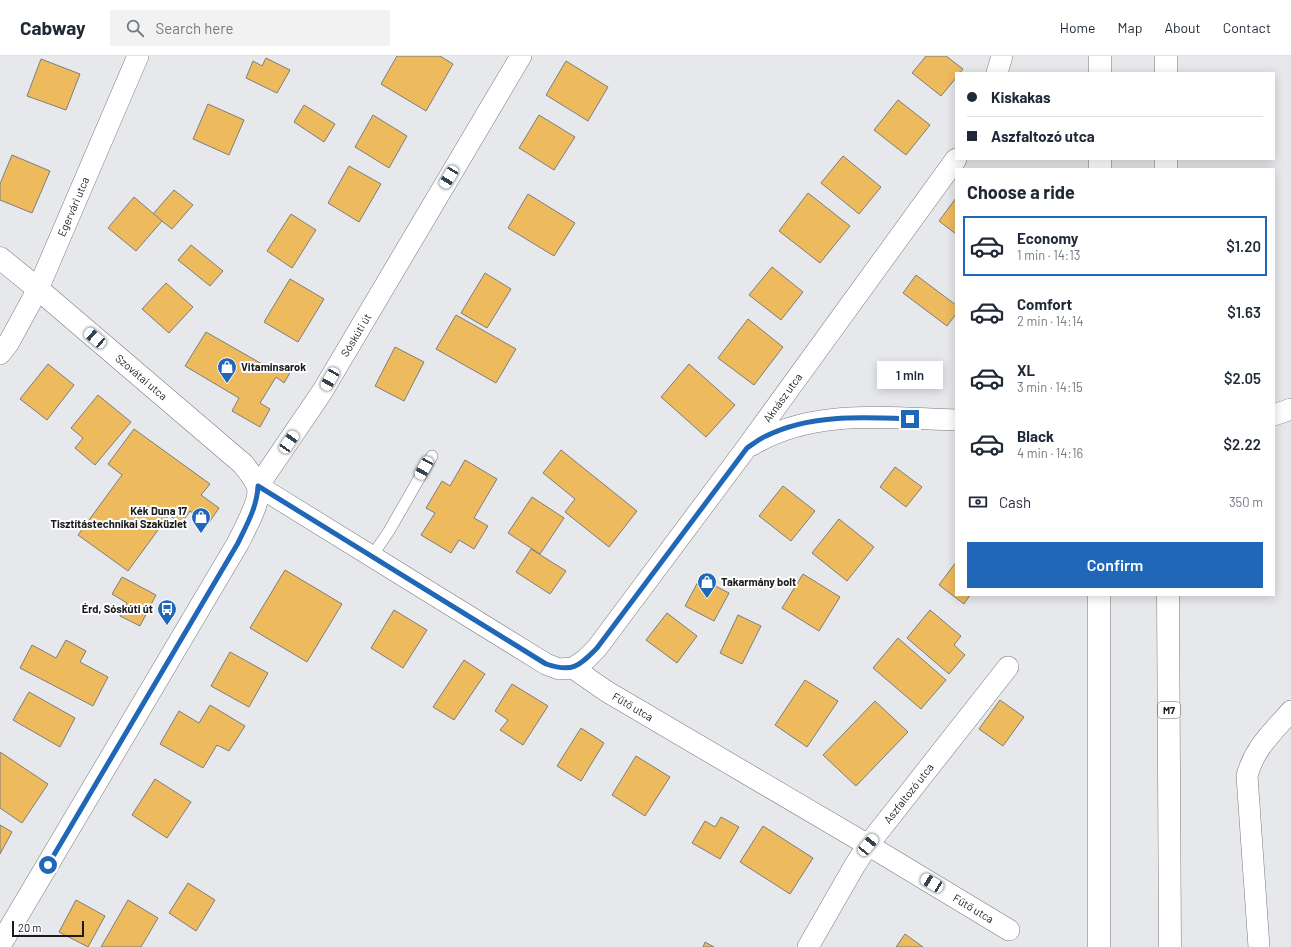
<!DOCTYPE html>
<html lang="en">
<head>
<meta charset="utf-8">
<style>
  body { margin:0; font-family:Barlow,sans-serif; background:#f2f2f3; color:#1f2937; height:100vh; display:flex; flex-direction:column; font-size:15px; white-space:nowrap }
  * { box-sizing:border-box; margin:0 }
  p { font-size:13px; color:#747a83 }
  .icon { flex:none; width:22px; height:22px; fill:none; stroke:currentColor; stroke-width:2; stroke-linecap:round; stroke-linejoin:round }
  .map { position:relative; flex:1; overflow:hidden }
  .panel { position:absolute; left:955px; top:112px; width:320px; height:428px; display:flex; flex-direction:column; background:#fff; border-radius:0px; box-shadow:0 2px 10px #0003 }
  .panel>* { flex:none }
  .guide { position:absolute; left:955px; top:16px; width:320px; height:88px; border-radius:0px; box-shadow:0 2px 10px #0003; display:grid; align-content:center; height:88px; padding:0 12px; background:#fff }
  .scale { position:absolute; left:12px; bottom:10px; width:72px; box-sizing:border-box; padding-left:4px; border:2px solid #1a1a1b; border-top:0; font-size:11px; line-height:14px; white-space:nowrap; color:#1a1a1b; -webkit-text-stroke:3px #fff; paint-order:stroke }
  .end { position:absolute; width:18px; height:18px; margin:-9px; border:5px solid #2067b7; background:#fff; box-shadow:0 0 0 2px #fff }
  .from { border-radius:50% }
  .bubble { position:absolute; height:28px; border-radius:0px; background:#fff; box-shadow:0 2px 10px #0003; font-size:13px; font-weight:600; line-height:28px; text-align:center }
  .car { position:absolute; width:12px; height:24px; margin:-12px -6px; border-radius:5px; box-shadow:0 0 3px 1px #0007; background:linear-gradient(#fff 24%,#345 0 40%,#fff 0 76%,#345 0 86%,#fff 0) }
  .guide b { display:flex; align-items:center; gap:14px; height:38px; font-size:15px }
  .guide b+b { border-top:1px solid #e0e1e3 }
  .guide i { width:10px; height:10px; background:#1f2937 }
  ul { padding:0; list-style:none }
  li { display:flex; align-items:center; gap:12px; height:60px; margin:0 8px 6px; padding:0 4px; border:2px solid transparent; border-radius:0px }
  li div { flex:1 }
  li b { display:block; font-size:15px }
  li em { font-style:normal; font-weight:600 }
  li.on { border-color:#2067b7 }
  li>.icon { width:36px; height:36px; stroke-width:1.5 }
  h2 { padding:0 12px; font-size:18px; line-height:48px }
  .pay { display:flex; align-items:center; gap:10px; height:44px; padding:0 12px; font-size:15px }
  .pay p { margin-inline-start:auto }
  .action { display:flex; gap:8px; margin-top:auto; padding:8px 12px }
  .action a { flex:1; height:46px; border-radius:0px; background:#2067b7; color:#fff; font-size:16px; font-weight:600; line-height:46px; text-align:center }
  header { display:flex; align-items:center; gap:24px; box-sizing:border-box; height:56px; padding:0 20px; background:#fff; border-bottom:1px solid #e0e1e3 }
  header strong { font-size:19px }
  nav { display:flex; gap:22px; margin-inline-start:auto; font-size:14px }
  .search { width:280px; height:36px; background:#f2f2f3; display:flex; align-items:center; gap:10px; box-sizing:border-box; padding:0 14px; border-radius:0px; color:#747a83; font-size:15px }
  .map>svg:first-child { display:block }
</style>
</head>
<body>
<header>
<strong>Cabway</strong>
<div class="search"><svg class="icon" aria-label="search" viewBox="0 0 24 24"><circle cx="10" cy="10" r="6"/><path d="M15 15l6 6"/></svg>Search here</div>
<nav><a>Home</a><a>Map</a><a>About</a><a>Contact</a></nav>
</header>
<div class="map">
<svg width="1291" height="891" viewBox="0 0 1291 891">
  <rect width="100%" height="100%" fill="#e7e8eb"/>
  <g fill="#eeba5e" stroke="#7e7d7b">
    <polygon points="397,0 440,0 453,8 426,55 381,28"/>
    <polygon points="926,0 946,0 963,13 960,17 956,17 956,22 941,40 912,17"/>
    <polygon points="266,2 290,14 277,37 246,22 253,5 262,10"/>
    <polygon points="41,3 80,18 66,54 27,40"/>
    <polygon points="566,5 608,31 588,65 546,39"/>
    <polygon points="898,44 930,69 906,99 874,74"/>
    <polygon points="208,48 244,64 229,99 193,83"/>
    <polygon points="304,49 335,68 324,86 294,66"/>
    <polygon points="373,59 407,80 389,112 355,91"/>
    <polygon points="539,59 575,81 554,114 519,92"/>
    <polygon points="12,99 50,115 32,157 0,144 0,128"/>
    <polygon points="843,100 881,131 859,158 821,127"/>
    <polygon points="349,110 381,128 359,166 328,147"/>
    <polygon points="174,134 193,149 172,173 153,158"/>
    <polygon points="808,137 850,170 820,207 779,175"/>
    <polygon points="528,138 575,167 554,200 508,172"/>
    <polygon points="134,141 162,165 136,195 108,172"/>
    <polygon points="956,142 956,178 939,165"/>
    <polygon points="291,158 316,174 292,212 267,195"/>
    <polygon points="191,189 223,215 210,230 178,204"/>
    <polygon points="772,211 803,236 781,264 749,239"/>
    <polygon points="485,217 511,233 487,272 461,257"/>
    <polygon points="916,219 956,249 956,258 947,270 903,237"/>
    <polygon points="290,223 324,243 298,286 264,266"/>
    <polygon points="166,227 193,251 169,277 142,253"/>
    <polygon points="456,259 516,293 496,327 436,293"/>
    <polygon points="748,263 783,291 754,329 718,302"/>
    <polygon points="206,276 276,316 280,308 291,315 284,327 276,321 260,347 270,353 260,371 232,355 239,342 185,310"/>
    <polygon points="395,291 424,306 404,345 375,330"/>
    <polygon points="48,308 74,329 47,364 20,343"/>
    <polygon points="689,308 735,349 706,381 661,341"/>
    <polygon points="98,339 131,366 95,409 75,392 83,382 71,372"/>
    <polygon points="134,373 210,428 201,439 219,452 208,468 190,455 181,468 169,459 128,515 78,479 122,419 108,408"/>
    <polygon points="561,394 637,455 609,491 565,456 575,443 543,417"/>
    <polygon points="465,404 497,423 474,462 488,470 474,493 459,484 451,497 421,479 435,457 426,452 442,425 450,430"/>
    <polygon points="895,411 922,431 906,451 880,431"/>
    <polygon points="783,430 815,455 791,485 759,460"/>
    <polygon points="532,441 564,462 540,498 508,477"/>
    <polygon points="839,463 874,491 847,525 812,497"/>
    <polygon points="531,493 566,515 550,538 516,516"/>
    <polygon points="956,506 956,539 970,539 964,548 939,529"/>
    <polygon points="285,514 342,548 307,606 250,572"/>
    <polygon points="803,518 840,541 819,575 782,552"/>
    <polygon points="122,521 156,539 140,570 120,560 127,547 112,538"/>
    <polygon points="700,522 729,537 714,565 685,550"/>
    <polygon points="394,554 427,574 403,612 371,592"/>
    <polygon points="930,554 961,580 954,589 965,599 949,618 907,582"/>
    <polygon points="667,557 697,580 677,607 646,584"/>
    <polygon points="738,559 761,570 742,608 720,597"/>
    <polygon points="898,582 946,624 921,653 873,612"/>
    <polygon points="66,584 86,595 80,606 108,621 93,650 20,612 32,589 56,602"/>
    <polygon points="230,596 268,617 249,651 211,630"/>
    <polygon points="464,604 485,618 454,664 433,651"/>
    <polygon points="805,624 838,645 807,691 775,669"/>
    <polygon points="512,628 548,650 523,689 500,674 508,664 495,655"/>
    <polygon points="29,636 75,662 60,691 13,664"/>
    <polygon points="1000,644 1024,661 1003,690 979,673"/>
    <polygon points="875,645 908,676 856,730 823,699"/>
    <polygon points="210,649 245,670 229,695 217,689 203,712 160,688 179,655 199,667"/>
    <polygon points="581,672 604,687 581,725 557,710"/>
    <polygon points="0,696 48,728 22,767 0,752"/>
    <polygon points="636,700 670,721 645,760 612,739"/>
    <polygon points="155,723 191,746 167,782 132,759"/>
    <polygon points="721,761 739,771 720,803 692,787 705,765 715,771"/>
    <polygon points="0,769 12,776 0,798"/>
    <polygon points="763,770 813,802 790,838 740,806"/>
    <polygon points="188,827 215,844 196,875 169,857"/>
    <polygon points="76,844 105,860 88,891 59,876"/>
    <polygon points="128,844 158,862 141,891 101,891"/>
    <polygon points="905,878 923,891 896,891"/>
    <polygon points="705,886 714,891 703,891"/>
  </g>
  <g fill="none" stroke-linecap="round" stroke-linejoin="round">
    <g stroke="#7a7b7d" stroke-width="12">
      <polyline id="lane" points="372,500 389,475 432,400"/>
    </g>
    <g stroke="#7a7b7d" stroke-width="22">
      <g id="street">
        <path id="s1" d="M521,0L322,336L258,430L546,608L559,613L573,612L606,635L868,789L1009,874"/>
        <polyline points="997,17 1002,0"/>
        <path id="s2" d="M0,298L8,288L38,233L138,0"/>
        <polyline points="1274,359 1291,353"/>
        <path d="M752,389C813,352 888,362 956,364"/>
        <path id="s3" d="M573,612L585,604L597,592L747,391L956,103"/>
        <path id="s4" d="M808,891L855,809L868,789L1008,611"/>
        <path d="M1259,891L1247,720C1254,692 1273,676 1291,655"/>
      </g>
    </g>
    <g stroke="#7a7b7d" stroke-width="23">
      <g id="secondary">
        <path id="s5" d="M0,202L38,233L243,408C248,415 254,421 257,429C263,442 244,474 238,487L0,889"/>
      </g>
    </g>
    <g stroke="#7a7b7d" stroke-width="23">
      <g id="highway">
        <polyline points="1100,0 1100,17"/>
        <polyline points="1166,0 1166,17"/>
        <polyline points="1100,103 1100,113"/>
        <polyline points="1166,103 1166,113"/>
        <polyline points="1099,539 1099,891"/>
        <polyline points="1168,539 1170,891"/>
      </g>
    </g>
    <use href="#lane" stroke="#fff" stroke-width="11"/>
    <use href="#street" stroke="#fff" stroke-width="21"/>
    <use href="#secondary" stroke="#fff" stroke-width="22"/>
    <use href="#highway" stroke="#fff" stroke-width="22"/>
  </g>
  <g fill="none" stroke-linecap="round" stroke-linejoin="round">
    <path stroke="#2067b7" stroke-width="5" d="M48,809L238,487C247,468 257,451 258,430L546,608C573,617 579,610 597,592L747,392C753,388 759,383 766,380C810,358 863,361 910,363"/>
  </g>
  <defs>
    <g id="shop-pin" transform="scale(1)"><path d="M0 17L-7.5 6A9.5 9.5 0 1 1 7.5 6Z" fill="#2067b7" stroke="#fff"/><path d="M-5-2.5h2.3a2.7 3.5 0 0 1 5.4 0H5L5.5 6h-11ZM-1.5-2.5h3a1.5 2.3 0 0 0-3 0Z" fill="#fff"/></g>
    <g id="bus-pin" transform="scale(1)"><path d="M0 17L-7.5 6A9.5 9.5 0 1 1 7.5 6Z" fill="#2067b7" stroke="#fff"/><path d="M-5-6H5V4H4V6H2V4H-2V6H-4V4H-5ZM-3.5-4V0h7V-4ZM-3.5 1.2v1.5H-2V1.2ZM2 1.2v1.5H3.5V1.2Z" fill="#fff"/></g>
  </defs>
  <g fill-rule="evenodd">
    <use href="#shop-pin" x="227" y="311"/>
    <use href="#shop-pin" x="201" y="461"/>
    <use href="#shop-pin" x="707" y="526"/>
    <use href="#bus-pin" x="167" y="553"/>
  </g>
  <g text-anchor="middle" stroke-width="4" stroke-linejoin="round" paint-order="stroke">
    <rect fill="#fff" stroke="#5f5f5f" stroke-width="1" x="1158" y="646" width="22" height="16" rx="3"/>
    <g font-size="10" font-weight="bold" fill="#1a1a1b">
      <text x="1169" y="658">M7</text>
    </g>
    <g font-size="11" fill="#1a1a1b" stroke="#fff">
      <text dy="4" stroke="none"><textPath href="#s2" startOffset="165">Egervári utca</textPath></text>
      <text transform="translate(356 279) rotate(-59)" y="4">Sóskúti út</text>
      <text dy="4" stroke="none"><textPath href="#s5" startOffset="185">Szovátai utca</textPath></text>
      <text dy="4" stroke="none"><textPath href="#s3" startOffset="343">Aknász utca</textPath></text>
      <text dy="4" stroke="none"><textPath href="#s1" startOffset="942">Fűtő utca</textPath></text>
      <text dy="4" stroke="none"><textPath href="#s4" startOffset="184">Aszfaltozó utca</textPath></text>
      <text dy="4" stroke="none"><textPath href="#s1" startOffset="1338">Fűtő utca</textPath></text>
    </g>
    <g font-size="11" font-weight="bold" fill="#1a1a1b" stroke="#fff" text-anchor="start">
      <text x="241" y="315">Vitaminsarok</text>
      <text x="187" y="459" text-anchor="end">Kék Duna 17<tspan x="187" dy="13">Tisztítástechnikai Szaküzlet</tspan></text>
      <text x="721" y="530">Takarmány bolt</text>
      <text x="153" y="557" text-anchor="end">Érd, Sóskúti út</text>
    </g>
  </g>
</svg>
<div class="scale">20 m</div>
<i class="end from" style="left:48px;top:809px"></i>
<i class="end" style="left:910px;top:363px"></i>
<div class="bubble" style="left:877px;top:305px;width:66px">1 min</div>
<i class="car" style="left:449px;top:121px;rotate:211deg"></i>
<i class="car" style="left:95px;top:282px;rotate:311deg"></i>
<i class="car" style="left:330px;top:323px;rotate:210deg"></i>
<i class="car" style="left:289px;top:386px;rotate:34deg"></i>
<i class="car" style="left:424px;top:412px;rotate:209deg"></i>
<i class="car" style="left:868px;top:789px;rotate:39deg"></i>
<i class="car" style="left:932px;top:827px;rotate:301deg"></i>
<div class="guide">
<b><i class="from"></i>Kiskakas</b>
<b><i></i>Aszfaltozó utca</b>
</div>
<section class="panel">
<h2>Choose a ride</h2>
<ul>
<li class="on"><svg class="icon" aria-label="car" viewBox="0 0 24 24"><path d="M5 17H2v-5l4-1 3-4h7l3 4 3 1v5h-3M9 17h6M6 11h13"/><circle cx="7" cy="17" r="2"/><circle cx="17" cy="17" r="2"/></svg><div><b>Economy</b><p>1 min · 14:13</p></div><em>$1.20</em></li>
<li><svg class="icon" aria-label="car" viewBox="0 0 24 24"><path d="M5 17H2v-5l4-1 3-4h7l3 4 3 1v5h-3M9 17h6M6 11h13"/><circle cx="7" cy="17" r="2"/><circle cx="17" cy="17" r="2"/></svg><div><b>Comfort</b><p>2 min · 14:14</p></div><em>$1.63</em></li>
<li><svg class="icon" aria-label="car" viewBox="0 0 24 24"><path d="M5 17H2v-5l4-1 3-4h7l3 4 3 1v5h-3M9 17h6M6 11h13"/><circle cx="7" cy="17" r="2"/><circle cx="17" cy="17" r="2"/></svg><div><b>XL</b><p>3 min · 14:15</p></div><em>$2.05</em></li>
<li><svg class="icon" aria-label="car" viewBox="0 0 24 24"><path d="M5 17H2v-5l4-1 3-4h7l3 4 3 1v5h-3M9 17h6M6 11h13"/><circle cx="7" cy="17" r="2"/><circle cx="17" cy="17" r="2"/></svg><div><b>Black</b><p>4 min · 14:16</p></div><em>$2.22</em></li>
</ul>
<div class="pay"><svg class="icon" aria-label="cash" viewBox="0 0 24 24"><path d="M3 7h18v10H3z"/><circle cx="12" cy="12" r="2"/></svg>Cash<p>350 m</p></div>
<div class="action"><a>Confirm</a></div>
</section>
</div>
</body>
</html>
